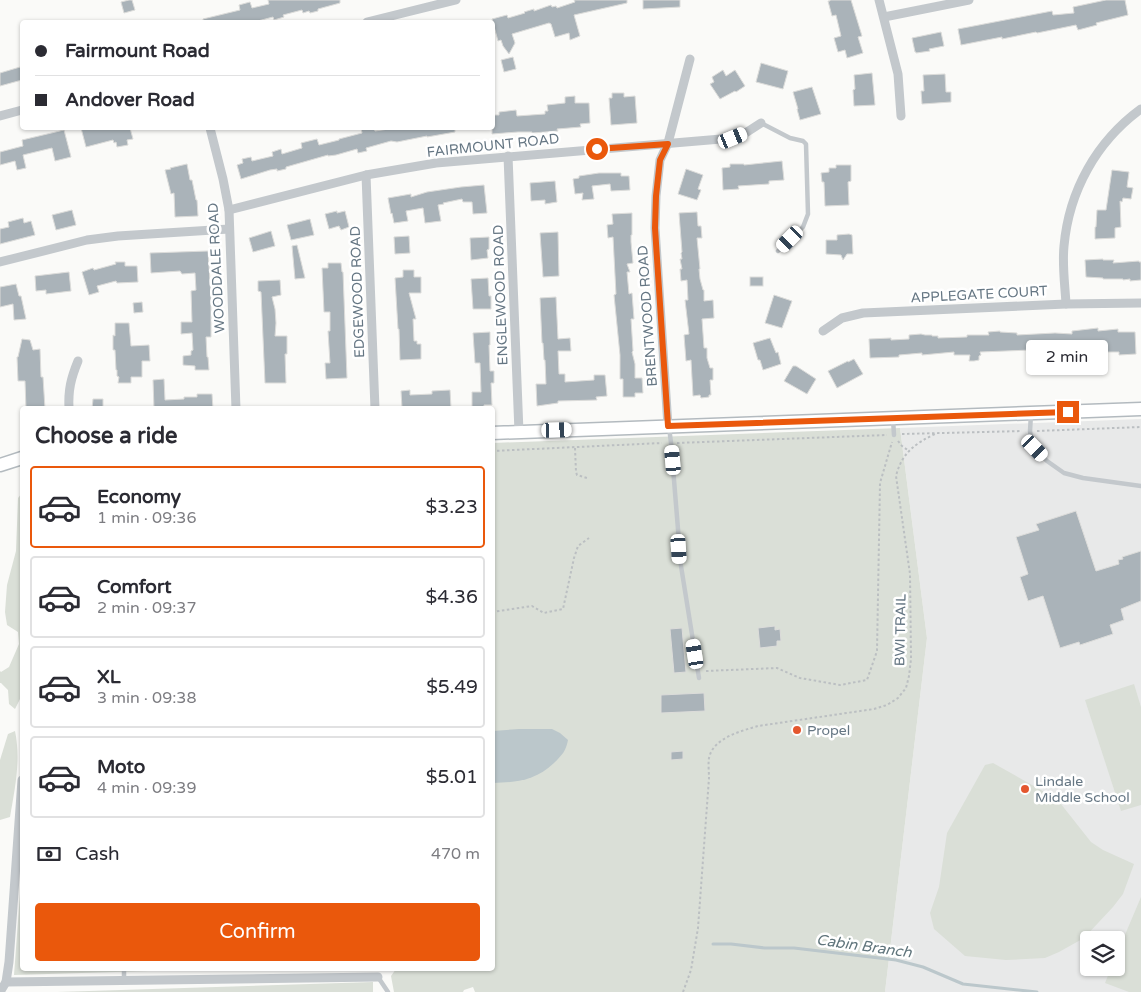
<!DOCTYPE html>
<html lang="en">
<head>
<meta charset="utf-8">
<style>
  body { margin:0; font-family:"Varela Round",sans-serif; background:#f2f2f3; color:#2b2b33; height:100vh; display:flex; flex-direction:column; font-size:19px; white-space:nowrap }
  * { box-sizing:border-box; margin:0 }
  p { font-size:16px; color:#7c7c81 }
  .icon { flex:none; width:28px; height:28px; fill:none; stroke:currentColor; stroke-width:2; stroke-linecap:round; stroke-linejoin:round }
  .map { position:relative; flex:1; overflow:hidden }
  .sheet { position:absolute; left:20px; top:406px; width:475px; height:565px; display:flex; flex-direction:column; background:#fff; border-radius:5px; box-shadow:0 1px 4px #0004 }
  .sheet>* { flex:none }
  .top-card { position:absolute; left:20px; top:20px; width:475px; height:110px; border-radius:5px; box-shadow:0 1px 4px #0004; display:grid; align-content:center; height:110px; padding:0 15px; background:#fff }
  .tools { position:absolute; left:1080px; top:931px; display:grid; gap:10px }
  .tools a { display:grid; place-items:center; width:45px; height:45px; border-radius:5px; background:#fff; box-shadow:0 1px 4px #0004; font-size:25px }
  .end { position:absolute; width:22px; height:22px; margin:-11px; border:6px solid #ea580c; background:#fff; box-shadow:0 0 0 2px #fff }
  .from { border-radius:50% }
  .bubble { position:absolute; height:35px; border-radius:5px; background:#fff; box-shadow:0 1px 4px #0004; font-size:16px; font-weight:600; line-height:35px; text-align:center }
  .car { position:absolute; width:15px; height:30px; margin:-15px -8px; border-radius:6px; box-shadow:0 0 4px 1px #0007; background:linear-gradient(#fff 24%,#345 0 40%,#fff 0 76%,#345 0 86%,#fff 0) }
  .top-card b { display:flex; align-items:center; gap:18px; height:48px; font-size:19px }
  .top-card b+b { border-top:1px solid #e1e1e2 }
  .top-card i { width:12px; height:12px; background:#2b2b33 }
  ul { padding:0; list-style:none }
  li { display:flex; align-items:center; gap:15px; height:82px; margin:0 10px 8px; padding:0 5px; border:2px solid #e1e1e2; border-radius:5px }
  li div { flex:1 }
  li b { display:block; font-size:19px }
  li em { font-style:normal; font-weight:600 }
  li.on { border-color:#ea580c }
  li>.icon { width:45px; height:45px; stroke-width:1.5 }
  h2 { padding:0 15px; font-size:22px; line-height:60px }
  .pay { display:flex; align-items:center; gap:12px; height:55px; padding:0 15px; font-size:19px }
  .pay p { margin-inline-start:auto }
  .primary-button { display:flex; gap:10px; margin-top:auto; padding:10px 15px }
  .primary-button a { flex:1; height:58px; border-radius:5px; background:#ea580c; color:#fff; font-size:20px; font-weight:600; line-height:58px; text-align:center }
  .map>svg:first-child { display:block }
</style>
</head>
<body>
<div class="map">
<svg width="1141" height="992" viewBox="0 0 1141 992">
  <rect width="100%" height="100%" fill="#fafaf8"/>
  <path fill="#e8e9e9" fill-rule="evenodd" d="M1141,419V992H885L927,638L900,428ZM1089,940H1116V968H1089Z"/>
  <g fill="#dadfd7">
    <polygon points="900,428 927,638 885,992 475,992 473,987 464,990 463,992 394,992 391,976 396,969 492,969 493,443"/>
    <polygon points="22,493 22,678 20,699 15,709 9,704 8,690 1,683 0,683 0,671 1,672 9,667 19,644 18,632 7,625 5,612 7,585 16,551 18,498"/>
    <polygon points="1134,684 1141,707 1141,805 1121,811 1085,700"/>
    <path d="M15,731C21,760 15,788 10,817L0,820V760L8,734Z"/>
    <polygon points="993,763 1057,799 1091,842 1103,850 1134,864 1123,894 1113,907 1084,938 1059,952 1045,958 1006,960 965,956 934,929 930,913 939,887 947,833 985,765"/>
    <polygon points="22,867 22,969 217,969 14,975"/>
    <polygon points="1141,897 1141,992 1129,992 1105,983 1111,968 1116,968 1116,956"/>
    <polygon points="373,982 373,992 57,992"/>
  </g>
  <path fill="#bbc7cb" d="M519,729H552L560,733L568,740C566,751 562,755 554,763C535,781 517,782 493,783V731Z"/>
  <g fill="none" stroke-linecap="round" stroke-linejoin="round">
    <polyline stroke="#bbc7cb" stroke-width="3" points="713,944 731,944 765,948 794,948 896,960 923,967 963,984 1037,992"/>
  </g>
  <g fill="#aab3b9" stroke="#dcdcda">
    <polygon points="129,0 132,0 135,10 124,13 121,2"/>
    <polygon points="268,0 340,0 340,3 318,9 318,11 310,13 309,11 303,13 302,10 283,15 284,17 274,20 273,17 254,22 203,22 203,19 240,10 239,5 250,2 252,8 269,4"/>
    <polygon points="574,0 627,0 627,3 574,15 580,36 570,40 569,33 555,37 551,24 549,23 512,34 515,43 509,54 503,46 501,40 498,41 492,19 507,15 508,18 525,13 524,12 534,9 534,11 551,5 552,7 556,6 557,8 575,2"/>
    <polygon points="643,0 680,0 680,7 643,9"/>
    <polygon points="830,0 851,0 862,36 858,37 863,53 847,58 845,50 838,52 834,38 841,36 836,15 832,16 828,1 830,1"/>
    <polygon points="1106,0 1125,0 1128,15 1096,23 1097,25 1078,30 1076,25 1037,33 1036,32 1002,39 1002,37 961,45 958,29 1052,11 1053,15 1074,13 1073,7"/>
    <polygon points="941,32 944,46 929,49 930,51 916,53 916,52 915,52 912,38"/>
    <polygon points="513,57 516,69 504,72 501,60"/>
    <polygon points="761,63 788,71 783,89 756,82"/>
    <polygon points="20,67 20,68 22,68 22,80 0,86 0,73"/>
    <polygon points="723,70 726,76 735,70 745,86 736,92 735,91 720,99 710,84 714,82 712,77"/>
    <polygon points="872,73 875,105 854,106 853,90 855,89 854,75"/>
    <polygon points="945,74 946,92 951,92 951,102 922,104 921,91 924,91 923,75"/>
    <polygon points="812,87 821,114 800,120 797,109 798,109 793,92"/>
    <polygon points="612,93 624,93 624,97 635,96 637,123 611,125 609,98 612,98"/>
    <polygon points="575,96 575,103 589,103 590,123 580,124 581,127 557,129 558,131 532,133 532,132 518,132 492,134 492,115 499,115 499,112 516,110 517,116 545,114 545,111 548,111 547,105 565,103 565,97"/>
    <polygon points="81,128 130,128 133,139 127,140 128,145 117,147 116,142 114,143 113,140 86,147"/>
    <polygon points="361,128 374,128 375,131 396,128 455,128 455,132 427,137 427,136 397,142 391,141 366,148 367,151 358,153 357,149 336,155 328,156 328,155 286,167 286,169 277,171 277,169 270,170 241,179 237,165 243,163 242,159 251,157 252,161 273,156 272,152 281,149 282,154 302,148 301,143 317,139 319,145 339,140 339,139 362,133"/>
    <polygon points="64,130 71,157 55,161 52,148 23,155 26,168 17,170 15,161 0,165 0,152 23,146 22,140"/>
    <polygon points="782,161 784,180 769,181 769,184 738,186 739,189 723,190 722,168 730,167 730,164 744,164 744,165"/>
    <polygon points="187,164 190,180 192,180 196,200 197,200 198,216 175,217 174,193 171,194 165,170 171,169 170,168"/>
    <polygon points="836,165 851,165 851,181 848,182 849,205 825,206 824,182 822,182 821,173 829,172 829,168 836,168"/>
    <polygon points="686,169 703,175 698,189 701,190 697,200 678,194"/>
    <polygon points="1112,170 1129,172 1127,187 1133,188 1131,199 1123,198 1122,202 1120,201 1121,227 1115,228 1115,238 1095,239 1095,227 1096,227 1097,210 1106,210"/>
    <polygon points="599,173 621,173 621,176 629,176 630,190 611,191 610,184 592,186 594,199 582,200 583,193 575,194 573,179 579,178 579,176"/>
    <polygon points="555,181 557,202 545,204 545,200 531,201 530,183"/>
    <polygon points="484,185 487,213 473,214 472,202 463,202 462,199 443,203 444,204 438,205 441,221 425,223 423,208 406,211 408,221 394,223 392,213 391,214 388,198 411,194 411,197 427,192 461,187"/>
    <polygon points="72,210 76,225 56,230 52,215"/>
    <polygon points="337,211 337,213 345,211 349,227 341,230 339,226 329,229 325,214"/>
    <polygon points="697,212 698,226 701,226 702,238 697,238 700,269 699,269 700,279 703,290 704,290 704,301 713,300 714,318 702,319 704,348 707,348 707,358 710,368 713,368 713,380 710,380 711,395 709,395 709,397 701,398 700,395 693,396 691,360 686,361 684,335 689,334 685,300 688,300 687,280 681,281 680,269 682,269 680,259 682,259 681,253 682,252 679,213"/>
    <polygon points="632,213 632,235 631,235 631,242 633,263 627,264 630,272 627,272 629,294 632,293 634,319 631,319 633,351 632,352 635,364 635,378 642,378 643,393 635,393 635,397 623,397 623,379 620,379 620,355 614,295 616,294 613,237 608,238 607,225 613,224 612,214"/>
    <polygon points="23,218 24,223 31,221 35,235 0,244 0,229 9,227 8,222"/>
    <polygon points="310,219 314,235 291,240 287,225"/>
    <polygon points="271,231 275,246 253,252 249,238"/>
    <polygon points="558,232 559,276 543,277 540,233"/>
    <polygon points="849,234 852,235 853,254 847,254 843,260 841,255 826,254 826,240 837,240 837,235"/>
    <polygon points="409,236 410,253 395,254 394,237"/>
    <polygon points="489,237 489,249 487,250 488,258 471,260 470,238"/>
    <polygon points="297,245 305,278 295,279 292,246"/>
    <polygon points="208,251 211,296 211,337 206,337 207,357 208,357 209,370 195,370 195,366 183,365 183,356 191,355 191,351 193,350 192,333 181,334 181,322 192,322 191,291 196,290 195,273 182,274 180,271 151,273 150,253"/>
    <polygon points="1103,259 1103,260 1114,260 1113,263 1139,261 1139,262 1141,262 1141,280 1130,281 1130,279 1123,280 1123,279 1103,279 1103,278 1086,277 1085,260"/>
    <polygon points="115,262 125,262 125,266 137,266 138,282 117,283 116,281 97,286 99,292 89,295 82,272 93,268 94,270 116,264"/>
    <polygon points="328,263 341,263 342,272 343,272 347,378 326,379 325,363 330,363 328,331 330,331 330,312 324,312 322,268 328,268"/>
    <polygon points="403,270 414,270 414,277 421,277 421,293 409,293 416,319 413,319 414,341 417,341 417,344 421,344 421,359 400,360 399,329 398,329 395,278 403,277"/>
    <polygon points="69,272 71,291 46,294 46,290 36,291 35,276"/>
    <rect x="750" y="277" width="13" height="9"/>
    <polygon points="488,278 489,296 491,296 491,309 473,309 471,279"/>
    <polygon points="280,280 281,295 272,297 275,309 276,323 275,336 287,336 287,354 285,354 286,383 265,383 261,292 258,291 258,281"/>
    <polygon points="16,284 19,296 21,296 26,319 14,320 13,304 0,307 0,287"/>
    <polygon points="774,295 792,301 782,328 765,323"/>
    <polygon points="556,297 558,339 570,338 571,351 558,351 559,374 565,374 565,382 594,380 594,375 605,375 607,396 596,397 597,400 558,401 558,403 537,406 536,384 546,384 545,360 544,360 543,343 542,343 540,298"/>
    <polygon points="142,302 143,312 134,313 133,303"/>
    <polygon points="115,323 129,323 131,346 149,345 150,361 142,361 142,377 131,377 131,383 118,383 119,377 117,376 117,370 116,370 115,350 113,350 113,335 115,336"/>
    <polygon points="1098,328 1098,331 1118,329 1118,332 1135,332 1136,354 1119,355 1119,352 1107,352 1106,348 1096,348 1057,350 1057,355 1046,355 1046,352 1031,353 1031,350 980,352 981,355 979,356 979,360 974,361 969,361 970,355 954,355 954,352 922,355 922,353 899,355 899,357 870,358 869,339 891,338 891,340 909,339 909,335 921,334 925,335 932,335 932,336 938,336 938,338 967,337 967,335 989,335 988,332 1000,331 1000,332 1017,333 1017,335 1055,333 1072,334 1072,331"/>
    <polygon points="490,332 490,345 489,345 490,371 494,371 494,383 491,383 492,405 484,405 484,407 472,408 472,392 481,392 480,363 475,363 473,333"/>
    <polygon points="770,338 776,353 778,352 781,364 763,370 760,360 758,360 753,343"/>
    <polygon points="22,339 30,340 33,350 40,349 41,377 43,377 45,409 26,409 25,381 18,381 17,357 18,357"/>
    <polygon points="854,359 863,374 837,388 828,371 848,361 848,362"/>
    <polygon points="793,366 796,366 816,379 807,394 784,381"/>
    <polygon points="164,379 165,400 184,399 184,397 197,397 197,394 212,394 213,409 197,409 197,407 178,407 179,409 154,409 153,380"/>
    <polygon points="410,390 410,395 432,394 432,391 450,390 451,408 402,408 401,391"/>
    <polygon points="93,399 103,399 103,409 92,409"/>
    <polygon points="1076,511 1096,571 1119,564 1118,560 1123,559 1122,557 1141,551 1141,601 1121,609 1124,620 1110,625 1113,634 1080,645 1079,642 1060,648 1043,596 1028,601 1020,577 1028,574 1016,537 1039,530 1036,524"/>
    <polygon points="775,626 775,630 780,629 781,641 777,641 777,646 760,648 758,628"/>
    <polygon points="682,628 686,672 674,673 670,629"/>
    <polygon points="704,693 705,711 661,713 661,695"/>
    <polygon points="683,751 683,759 671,760 671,752"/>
  </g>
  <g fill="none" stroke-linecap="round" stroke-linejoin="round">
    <g stroke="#b3babf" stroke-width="15">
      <g id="secondary">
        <polyline points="492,433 1141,409"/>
        <polyline points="0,465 22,458"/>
      </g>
    </g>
    <g stroke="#bbbfc2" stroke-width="2" stroke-dasharray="2.5 2.5" stroke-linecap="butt">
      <polyline points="1037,431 1141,427"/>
      <polyline points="902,434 1022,431"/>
      <polyline points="898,441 902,446 909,451"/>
      <polyline points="677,443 887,435"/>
      <polyline points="575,448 576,472 577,475 587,478"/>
      <polyline points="492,451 662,443"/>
      <polyline points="492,612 532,606 544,613 563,609 574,558 578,546 589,538"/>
      <polyline points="706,671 777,668 800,678 840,685 867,680 877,651 880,483 892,442"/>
      <path d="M683,992L691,970L698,928L709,778C709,772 708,764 709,758C713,738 741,731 758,726L874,709L887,705L898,698L906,688L909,676L911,659L910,574L896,476C902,452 916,443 937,433"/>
    </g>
    <g stroke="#c3c8cc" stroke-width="4.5">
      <polyline points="761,123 790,138 803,141 806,144 808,214 803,227 778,251"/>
      <polyline points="1031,414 1030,431 1031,438 1035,449 1047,461 1064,473 1083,478 1141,486"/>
      <polyline points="893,419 894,435"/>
      <polyline points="669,427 671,443 681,566 699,678"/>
      <polyline points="124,969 124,980"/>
      <polyline points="378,977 388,992"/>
    </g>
    <g stroke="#c3c8cc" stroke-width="9">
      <polyline points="879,0 898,74 901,116"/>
      <polyline points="884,17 969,0"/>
      <polyline points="367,22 456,0"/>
      <polyline points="0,116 22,110"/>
      <polyline points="210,128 223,179 229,210 236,409"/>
      <polyline points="508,156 519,432"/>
      <polyline points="366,175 375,409"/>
      <polyline points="229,210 366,175 436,163 733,138 747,132 761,123"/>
      <polyline points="0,262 87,240 118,236 229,229"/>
      <path d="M1066,304C1065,285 1062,265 1064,246C1069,191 1096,142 1141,109"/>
      <polyline points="823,331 842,318 863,313 1066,304 1141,303"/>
      <path d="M69,409C68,390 71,378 78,361"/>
      <polyline points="668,426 655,228 656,196 660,160 668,143 690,59"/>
      <polyline points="6,982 378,977"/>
      <polyline points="0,992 6,982 9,962 22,780"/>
    </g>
    <use href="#secondary" stroke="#fff" stroke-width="12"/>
  </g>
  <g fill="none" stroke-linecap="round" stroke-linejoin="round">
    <polyline stroke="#ea580c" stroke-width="6" points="597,149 668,144 660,160 656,196 655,228 668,426 1068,412"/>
  </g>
  <g fill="#e4572e" stroke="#fff" stroke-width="2">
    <circle cx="797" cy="730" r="5"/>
    <circle cx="1025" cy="789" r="5"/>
  </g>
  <g text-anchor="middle" stroke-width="5" stroke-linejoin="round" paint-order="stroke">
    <g font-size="14" fill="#657683" stroke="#fff">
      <text transform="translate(493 145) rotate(-6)" y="5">FAIRMOUNT ROAD</text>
      <text transform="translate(216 268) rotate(-93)" y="5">WOODDALE ROAD</text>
      <text transform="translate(357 292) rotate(-92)" y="5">EDGEWOOD ROAD</text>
      <text transform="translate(979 294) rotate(-3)" y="5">APPLEGATE COURT</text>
      <text transform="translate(500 295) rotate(-92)" y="5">ENGLEWOOD ROAD</text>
      <text transform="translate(647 316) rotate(-94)" y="5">BRENTWOOD ROAD</text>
      <text transform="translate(900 630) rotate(-89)" y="5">BWI TRAIL</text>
    </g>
    <g font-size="14" fill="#657683" stroke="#fff" text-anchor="start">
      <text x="807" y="735">Propel</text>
      <text x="1035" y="786">Lindale<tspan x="1035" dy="16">Middle School</tspan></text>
    </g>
    <g font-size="15" font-style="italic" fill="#60757c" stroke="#fff">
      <text transform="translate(864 946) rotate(8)" y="5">Cabin Branch</text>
    </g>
  </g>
</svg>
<div class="tools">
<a><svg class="icon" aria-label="layers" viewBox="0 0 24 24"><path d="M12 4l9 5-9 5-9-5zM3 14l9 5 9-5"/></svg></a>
</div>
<i class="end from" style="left:597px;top:149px"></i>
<i class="end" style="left:1068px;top:412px"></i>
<div class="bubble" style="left:1026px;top:340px;width:82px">2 min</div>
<i class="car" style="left:733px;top:138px;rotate:68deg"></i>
<i class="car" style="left:790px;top:239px;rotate:225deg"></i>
<i class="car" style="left:557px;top:430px;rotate:88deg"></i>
<i class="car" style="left:1035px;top:448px;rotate:136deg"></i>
<i class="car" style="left:673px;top:460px;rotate:355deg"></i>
<i class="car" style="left:679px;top:549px;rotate:176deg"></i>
<i class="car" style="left:695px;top:654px;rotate:351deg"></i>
<div class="top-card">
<b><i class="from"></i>Fairmount Road</b>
<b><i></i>Andover Road</b>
</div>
<section class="sheet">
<h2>Choose a ride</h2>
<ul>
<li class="on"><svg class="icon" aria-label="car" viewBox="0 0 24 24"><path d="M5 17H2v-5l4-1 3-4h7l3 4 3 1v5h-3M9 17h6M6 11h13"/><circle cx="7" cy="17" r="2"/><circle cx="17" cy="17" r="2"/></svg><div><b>Economy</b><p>1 min · 09:36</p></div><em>$3.23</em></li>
<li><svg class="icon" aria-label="car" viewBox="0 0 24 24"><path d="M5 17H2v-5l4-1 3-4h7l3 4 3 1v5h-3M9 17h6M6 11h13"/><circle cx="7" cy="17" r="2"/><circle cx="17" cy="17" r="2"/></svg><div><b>Comfort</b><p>2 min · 09:37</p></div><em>$4.36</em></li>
<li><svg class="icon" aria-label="car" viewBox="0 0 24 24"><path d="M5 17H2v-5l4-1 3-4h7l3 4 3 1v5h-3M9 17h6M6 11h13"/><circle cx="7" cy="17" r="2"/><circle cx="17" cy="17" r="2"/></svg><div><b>XL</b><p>3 min · 09:38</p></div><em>$5.49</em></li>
<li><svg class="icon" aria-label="car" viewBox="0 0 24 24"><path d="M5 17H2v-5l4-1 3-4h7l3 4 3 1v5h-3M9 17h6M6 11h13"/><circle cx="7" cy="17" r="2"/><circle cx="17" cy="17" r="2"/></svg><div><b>Moto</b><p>4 min · 09:39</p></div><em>$5.01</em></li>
</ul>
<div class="pay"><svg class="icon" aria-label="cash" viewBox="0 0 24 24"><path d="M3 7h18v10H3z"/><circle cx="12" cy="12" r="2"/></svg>Cash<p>470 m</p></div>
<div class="primary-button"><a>Confirm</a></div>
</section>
</div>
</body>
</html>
